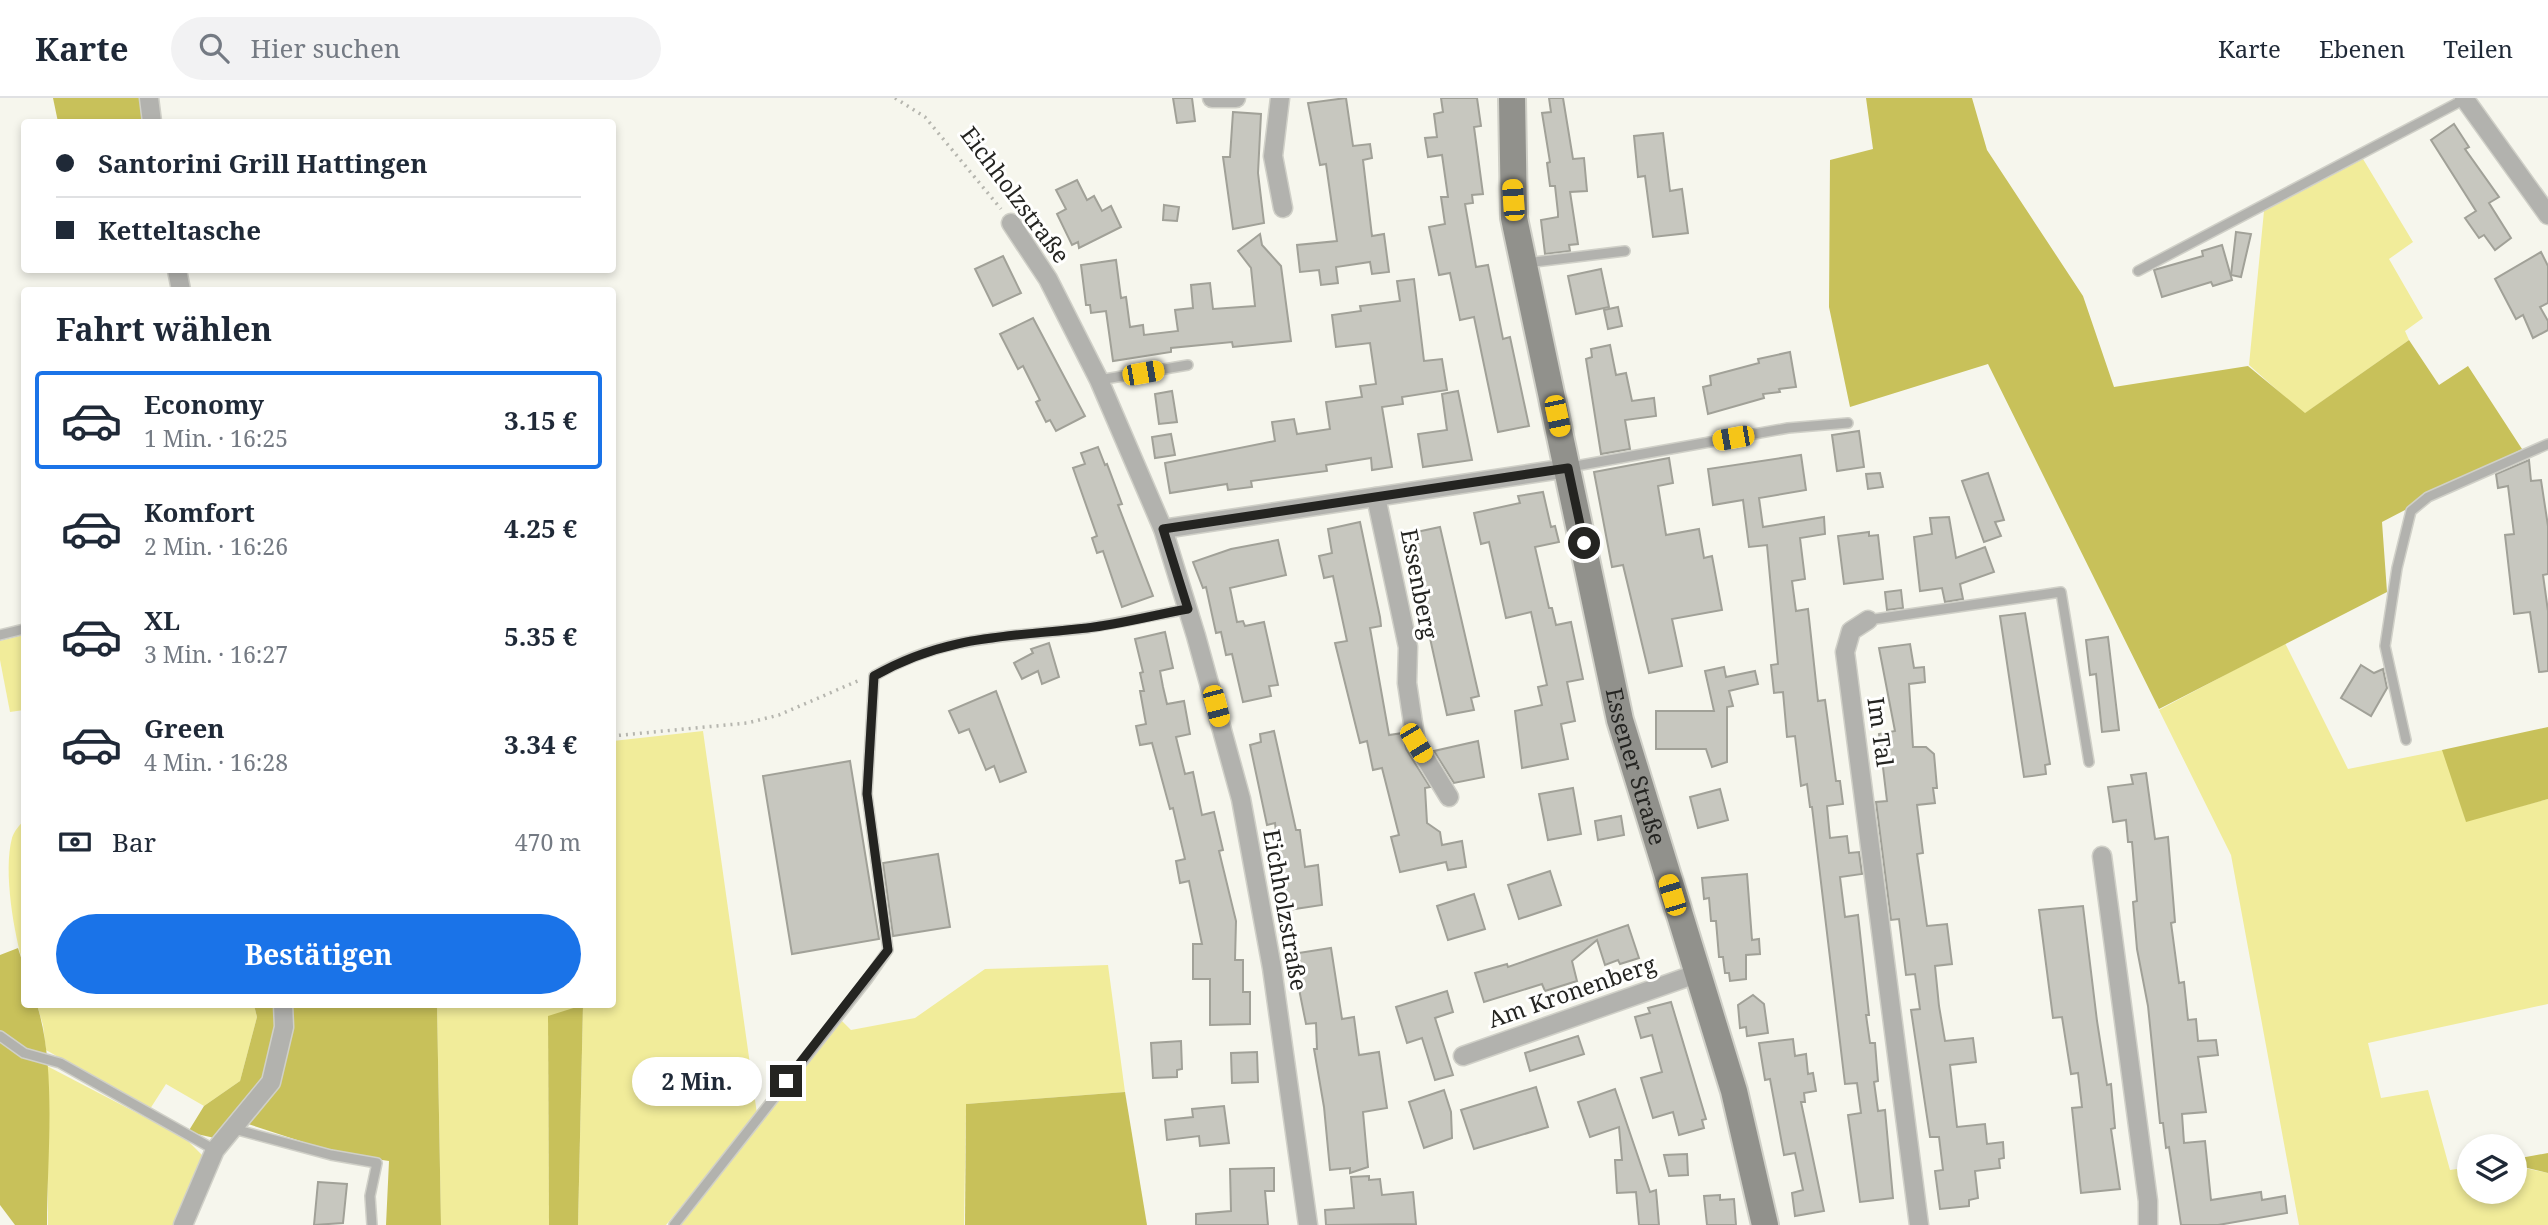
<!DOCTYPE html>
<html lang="de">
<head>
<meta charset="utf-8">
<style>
  body { margin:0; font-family:"Noto Serif",serif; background:#f2f2f3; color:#1f2937; height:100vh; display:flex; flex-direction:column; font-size:26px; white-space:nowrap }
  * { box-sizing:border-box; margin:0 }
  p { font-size:23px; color:#747a83 }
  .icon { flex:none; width:38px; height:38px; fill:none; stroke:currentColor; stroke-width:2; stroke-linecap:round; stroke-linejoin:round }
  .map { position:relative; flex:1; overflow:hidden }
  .drawer { position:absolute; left:21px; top:189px; width:595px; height:721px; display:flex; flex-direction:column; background:#fff; border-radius:7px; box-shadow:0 4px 10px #0003 }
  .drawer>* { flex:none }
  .banner { position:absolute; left:21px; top:21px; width:595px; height:154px; border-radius:7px; box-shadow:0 4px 10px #0003; display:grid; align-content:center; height:154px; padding:0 35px; background:#fff }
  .tools { position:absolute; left:2457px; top:1036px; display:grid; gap:14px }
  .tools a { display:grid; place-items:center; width:70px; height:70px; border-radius:50%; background:#fff; box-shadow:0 4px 10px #0003; font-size:35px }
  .end { position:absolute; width:32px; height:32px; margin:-16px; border:9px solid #242421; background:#fff; box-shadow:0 0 0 4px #fff }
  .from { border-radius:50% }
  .bubble { position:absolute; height:49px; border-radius:24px; background:#fff; box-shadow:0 4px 10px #0003; font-size:23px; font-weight:700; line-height:49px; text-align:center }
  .car { position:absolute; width:21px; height:42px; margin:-21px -10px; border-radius:9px; box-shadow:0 0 5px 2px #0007; background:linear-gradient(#f5c518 24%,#345 0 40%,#f5c518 0 76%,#345 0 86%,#f5c518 0) }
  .banner b { display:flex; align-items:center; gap:24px; height:66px; font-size:26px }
  .banner b+b { border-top:2px solid #e0e1e3 }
  .banner i { width:18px; height:18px; background:#1f2937 }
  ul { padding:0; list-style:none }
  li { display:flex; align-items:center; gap:21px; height:98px; margin:0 14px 10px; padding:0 21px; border:4px solid transparent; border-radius:7px }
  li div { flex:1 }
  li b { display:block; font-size:26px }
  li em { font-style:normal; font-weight:700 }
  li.current { border-color:#1a73e8 }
  li>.icon { width:63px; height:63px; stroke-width:1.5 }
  h2 { padding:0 35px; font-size:32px; line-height:84px }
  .pay { display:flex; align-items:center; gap:18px; height:77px; padding:0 35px; font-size:26px }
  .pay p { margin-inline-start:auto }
  .cta { display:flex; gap:14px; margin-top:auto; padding:14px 35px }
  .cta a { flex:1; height:80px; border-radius:42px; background:#1a73e8; color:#fff; font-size:28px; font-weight:700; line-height:80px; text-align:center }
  header { display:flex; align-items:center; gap:42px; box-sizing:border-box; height:98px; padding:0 35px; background:#fff; border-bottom:2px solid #e0e1e3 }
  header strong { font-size:33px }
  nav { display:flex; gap:38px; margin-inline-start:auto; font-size:24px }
  .search { width:490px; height:63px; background:#f2f2f3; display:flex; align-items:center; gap:18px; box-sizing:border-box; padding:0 24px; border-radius:38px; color:#747a83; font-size:26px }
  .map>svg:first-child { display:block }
</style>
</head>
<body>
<header>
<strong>Karte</strong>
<div class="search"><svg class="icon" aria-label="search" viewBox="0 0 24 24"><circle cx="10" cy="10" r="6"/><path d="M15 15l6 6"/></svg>Hier suchen</div>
<nav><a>Karte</a><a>Ebenen</a><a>Teilen</a></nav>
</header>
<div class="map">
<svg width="2548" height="1127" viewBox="0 0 2548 1127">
  <rect width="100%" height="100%" fill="#f6f6ed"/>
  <g fill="#f1ec9a">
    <polygon points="2363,61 2413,144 2389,161 2423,220 2405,233 2409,242 2304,316 2249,267 2264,113"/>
    <polygon points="24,537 24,612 10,614 0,562 0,543"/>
    <polygon points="2285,545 2348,671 2443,652 2466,723 2548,701 2548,906 2368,945 2381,1000 2428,992 2450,1072 2469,1069 2469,1094 2515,1094 2515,1068 2548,1075 2548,1127 2299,1127 2231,757 2159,612"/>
    <polygon points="703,633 757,1016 666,1127 578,1127 583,908 548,919 549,1127 441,1127 437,907 612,906 613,643"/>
    <path d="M24,722V869C14,836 3,773 12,740C14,733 20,727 24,722Z"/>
    <polygon points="1108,867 1125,994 966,1006 964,1127 681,1127 841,922 851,932 915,920 985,871"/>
    <polygon points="37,907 254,907 257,919 240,983 204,1008 166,986 150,1011 46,952 43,927"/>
    <polygon points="47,968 185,1040 204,1059 176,1127 48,1127"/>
  </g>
  <g fill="#c8c15a">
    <polygon points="53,0 145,0 149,24 58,24"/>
    <polygon points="1866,0 1972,0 1987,52 2083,198 2114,289 2248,268 2305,315 2409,242 2439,287 2468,268 2522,351 2382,424 2387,494 2159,611 1988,266 1850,309 1829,209 1830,62 1873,51"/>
    <polygon points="2548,629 2548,701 2466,724 2442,652"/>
    <path d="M18,850L24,869V906L37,907C57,970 47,1060 47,1127H15L0,1107V857Z"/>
    <polygon points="254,907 281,907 271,977 219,1041 188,1034 204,1008 240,983 257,919"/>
    <polygon points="287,907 437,907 441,1127 386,1127 389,1063 337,1055 245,1025 269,995"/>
    <polygon points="583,907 578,1127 549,1127 548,918"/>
    <polygon points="1125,994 1147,1127 965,1127 966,1006"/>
    <polygon points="2548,1055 2548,1075 2515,1067 2515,1061"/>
  </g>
  <g fill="#c7c7bf" stroke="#a1a198" stroke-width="2">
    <polygon points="1173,0 1192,0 1195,23 1177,25"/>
    <polygon points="1346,0 1353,48 1370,46 1372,60 1363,62 1372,138 1384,136 1389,174 1372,176 1370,164 1336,169 1338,185 1321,187 1319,172 1300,174 1297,147 1337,143 1326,66 1320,67 1308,5"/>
    <polygon points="1441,0 1477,0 1481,28 1474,29 1483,96 1472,97 1473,105 1465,106 1476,169 1488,167 1503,241 1510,239 1529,328 1498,334 1474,219 1460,222 1450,175 1439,177 1429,129 1445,126 1441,99 1448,99 1442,57 1428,59 1425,40 1437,39 1434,16 1443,14"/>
    <polygon points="1549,0 1563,0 1573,61 1584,60 1587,93 1570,94 1578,146 1569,147 1570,153 1545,156 1541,122 1558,119 1558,115 1555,88 1550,88 1547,65 1550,64 1542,15 1551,14"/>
    <polygon points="1233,14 1261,16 1258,75 1264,125 1233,131 1223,59 1230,59"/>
    <polygon points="2454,26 2469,49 2465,51 2499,99 2489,105 2511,140 2495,152 2484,137 2479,140 2465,120 2476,113 2431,42"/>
    <polygon points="1663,35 1670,93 1682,91 1688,135 1653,139 1645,78 1638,79 1634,38"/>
    <polygon points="1077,82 1087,102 1094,98 1102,113 1111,108 1121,129 1079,150 1078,144 1072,147 1057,116 1066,111 1056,92"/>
    <polygon points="1164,107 1179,109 1177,123 1163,122"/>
    <polygon points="2236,134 2251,136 2241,179 2231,177"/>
    <polygon points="1260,136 1262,147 1281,168 1291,243 1233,249 1232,244 1171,250 1171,254 1113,263 1106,213 1091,215 1090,207 1086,207 1081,167 1116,162 1121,200 1126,199 1130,229 1143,227 1144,237 1178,233 1175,212 1193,210 1191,187 1210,185 1213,211 1255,208 1251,170 1238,153"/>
    <polygon points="2222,147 2232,182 2213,188 2211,184 2162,199 2154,172 2203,158 2202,153"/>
    <polygon points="2541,154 2548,168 2548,205 2540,209 2548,223 2548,232 2533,240 2523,217 2516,221 2495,181"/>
    <polygon points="1003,158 1021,195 993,208 975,171"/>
    <polygon points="1601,171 1609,209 1576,216 1568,178"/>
    <polygon points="1414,181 1424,263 1442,261 1447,292 1402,299 1403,306 1382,309 1392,369 1372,372 1371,360 1326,367 1327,373 1251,383 1252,389 1228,392 1227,386 1170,395 1165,365 1275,343 1272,324 1294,321 1297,336 1330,331 1326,304 1362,299 1360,288 1376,286 1370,245 1336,249 1332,217 1361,213 1360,208 1400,203 1397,183"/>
    <polygon points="1618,209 1622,228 1608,231 1604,212"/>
    <polygon points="1033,220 1085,318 1056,333 1050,322 1046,324 1036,304 1040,302 1023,268 1018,271 1000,236"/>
    <polygon points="1610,247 1616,277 1626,275 1632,303 1654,300 1656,318 1625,322 1630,351 1601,356 1586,261 1592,259 1591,251"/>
    <polygon points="1790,254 1796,289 1779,291 1780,294 1763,296 1764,300 1708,316 1703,289 1711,287 1710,278 1759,265 1758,261"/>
    <polygon points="1172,293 1177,324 1159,326 1155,296"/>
    <polygon points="1458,293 1472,362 1423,369 1418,336 1447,332 1442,296"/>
    <polygon points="1859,333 1864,369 1837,373 1832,337"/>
    <polygon points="1171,336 1175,357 1155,360 1152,339"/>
    <polygon points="1098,349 1105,367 1107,366 1122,406 1118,407 1153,498 1122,509 1103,453 1097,455 1092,440 1097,438 1073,370 1085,366 1081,355"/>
    <polygon points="1801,357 1806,392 1759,400 1763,429 1824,419 1825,436 1800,440 1805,481 1792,483 1796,513 1808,511 1818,603 1825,602 1836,683 1840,683 1843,706 1827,708 1830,740 1847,738 1849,755 1859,754 1862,776 1840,779 1845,819 1858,817 1869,917 1866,917 1870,945 1875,945 1878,983 1874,984 1878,1013 1885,1012 1893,1100 1860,1104 1848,1017 1861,1015 1857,985 1845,986 1812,709 1810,709 1807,686 1801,688 1795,638 1787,639 1783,594 1774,595 1771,567 1778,566 1767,447 1749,449 1743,402 1713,407 1708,371"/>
    <polygon points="1669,360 1673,385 1658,388 1666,437 1699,431 1704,460 1712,458 1722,512 1672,521 1682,568 1649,575 1623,467 1612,469 1594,374"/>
    <polygon points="2529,362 2531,383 2541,382 2548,428 2548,476 2543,477 2548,513 2548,573 2539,574 2530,514 2514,516 2505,437 2514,436 2508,388 2498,390 2496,376"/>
    <polygon points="1880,375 1883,389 1868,391 1866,376"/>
    <polygon points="1988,375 2004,422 1995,424 2001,438 1984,444 1962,383"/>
    <polygon points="1543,394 1551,429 1555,428 1559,444 1535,449 1549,510 1552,510 1556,527 1571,524 1583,581 1567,584 1575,623 1561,626 1568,661 1522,670 1515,613 1542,607 1538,589 1547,587 1531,514 1506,520 1489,444 1481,446 1474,415 1520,405 1518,398"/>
    <polygon points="1949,419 1956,460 1985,449 1994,474 1960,486 1963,501 1945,504 1942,490 1920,493 1914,439 1932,436 1930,420"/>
    <polygon points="1360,424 1380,519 1381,528 1370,530 1389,637 1403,635 1406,651 1430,689 1425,690 1427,725 1440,734 1442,747 1462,743 1466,769 1448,772 1446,764 1400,774 1391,739 1399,737 1382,670 1373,672 1367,643 1360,645 1335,545 1347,543 1333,478 1324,480 1319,458 1332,455 1328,431"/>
    <polygon points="1440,429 1479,598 1471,600 1474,612 1447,617 1407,436"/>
    <polygon points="1869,434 1869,438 1878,437 1883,481 1844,486 1838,438"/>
    <polygon points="1278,442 1286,477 1230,490 1237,524 1243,523 1245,528 1264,524 1278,587 1269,588 1271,598 1243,604 1232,556 1226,557 1221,534 1216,535 1206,489 1203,490 1193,464 1231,451"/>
    <polygon points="1901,492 1903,510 1887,512 1885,494"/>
    <polygon points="2025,515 2050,666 2045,667 2046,676 2024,679 2000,518"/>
    <polygon points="1165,534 1173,570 1160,573 1163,589 1167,606 1184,603 1190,636 1176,639 1185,676 1193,674 1202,717 1214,714 1223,752 1219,753 1236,823 1235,862 1243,862 1243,894 1250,894 1250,926 1210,927 1210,881 1193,881 1193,846 1202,846 1189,783 1180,785 1176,763 1185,761 1173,710 1170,711 1152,645 1140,647 1136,628 1146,626 1140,593 1144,593 1140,575 1143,574 1135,541"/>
    <polygon points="2108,539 2119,632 2102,634 2096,576 2090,577 2086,542"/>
    <polygon points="1049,545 1059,579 1042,586 1038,573 1022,581 1014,565 1033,555 1031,551"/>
    <polygon points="1910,546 1914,570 1924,569 1925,584 1909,586 1913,649 1926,649 1934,656 1937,690 1933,690 1935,705 1917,707 1923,755 1917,756 1927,828 1947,826 1952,866 1935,868 1939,908 1945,943 1973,940 1976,964 1950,967 1957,1029 1985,1026 1987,1046 2003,1044 2004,1060 1999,1061 2000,1070 1975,1073 1978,1100 1969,1102 1969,1108 1940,1111 1935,1073 1943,1072 1939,1039 1930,1039 1911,912 1920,911 1915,876 1906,877 1899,821 1891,822 1876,704 1887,703 1879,636 1895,633 1879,550"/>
    <polygon points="2361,567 2374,575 2383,571 2387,590 2371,618 2341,600"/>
    <polygon points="1724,569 1726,579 1755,573 1758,586 1729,593 1733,608 1727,609 1727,664 1712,669 1706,651 1656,651 1656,613 1714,613 1705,573"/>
    <polygon points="996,593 1026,674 1000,684 994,668 986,672 969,631 959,635 949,613"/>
    <polygon points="1274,633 1296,732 1300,732 1305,769 1318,767 1322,807 1288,812 1286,802 1283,803 1275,725 1267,727 1250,647 1261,644 1260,636"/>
    <polygon points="1478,643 1484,679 1454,685 1434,653"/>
    <polygon points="850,663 879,841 792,856 763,678"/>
    <polygon points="2146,675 2155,741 2168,739 2175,824 2171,825 2179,885 2184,884 2188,922 2196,921 2198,943 2216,942 2218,957 2198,959 2206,1014 2182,1016 2184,1045 2205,1043 2211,1102 2261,1094 2262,1102 2285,1098 2287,1115 2218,1127 2181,1127 2169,1049 2166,1050 2163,1025 2160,1025 2148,908 2137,851 2133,804 2137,803 2132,744 2128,744 2126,722 2113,724 2108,689 2133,686 2131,677"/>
    <polygon points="1573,690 1581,736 1548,742 1539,696"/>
    <polygon points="1720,691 1728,722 1698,730 1690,699"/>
    <polygon points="1621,718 1624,737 1598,742 1595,723"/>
    <polygon points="938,756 950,829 893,838 883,765"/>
    <polygon points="1550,773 1561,807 1519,821 1508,787"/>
    <polygon points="1747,776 1752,842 1759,841 1760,856 1746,857 1746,881 1730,883 1729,875 1725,875 1723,859 1719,859 1716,823 1711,823 1709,800 1704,801 1702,780"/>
    <polygon points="1474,796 1485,831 1448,842 1437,808"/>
    <polygon points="2083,808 2097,923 2107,987 2111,986 2115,1030 2111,1031 2120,1091 2081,1095 2072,1010 2082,1009 2078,975 2071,976 2062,919 2053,920 2039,812"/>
    <polygon points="1628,827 1639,860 1620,866 1618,862 1605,867 1597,842 1572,863 1577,883 1545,893 1542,886 1484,904 1475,875 1507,866 1508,869"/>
    <polygon points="1331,850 1342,921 1354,919 1359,957 1379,954 1387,1010 1363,1014 1368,1069 1350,1075 1350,1070 1330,1072 1324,1009 1314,951 1317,951 1316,925 1306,926 1292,856"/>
    <polygon points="1447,893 1453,914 1435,920 1453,977 1435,982 1422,940 1407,945 1396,909"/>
    <polygon points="1753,897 1764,906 1768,935 1747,938 1746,929 1740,930 1738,907"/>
    <polygon points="1671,904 1706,1021 1702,1022 1704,1030 1679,1037 1673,1014 1653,1020 1641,980 1662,974 1652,937 1641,940 1635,919 1650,915 1648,910"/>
    <polygon points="1578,938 1584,956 1530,973 1525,955"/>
    <polygon points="1793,941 1795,958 1806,956 1808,976 1813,975 1816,993 1804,995 1805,1004 1801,1004 1824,1113 1795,1118 1792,1095 1803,1092 1795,1055 1784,1057 1770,981 1765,982 1759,945"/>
    <polygon points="1181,943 1182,971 1177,972 1177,979 1153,980 1151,945"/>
    <polygon points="1257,954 1258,984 1232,985 1231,955"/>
    <polygon points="1536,989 1548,1029 1474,1051 1461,1012"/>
    <polygon points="1615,991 1650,1094 1656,1092 1659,1127 1639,1127 1636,1094 1617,1095 1615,1062 1622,1062 1619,1029 1590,1039 1578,1004"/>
    <polygon points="1444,992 1451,1014 1452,1040 1424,1050 1409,1004"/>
    <polygon points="1224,1008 1229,1045 1200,1048 1199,1038 1167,1042 1165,1022 1193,1019 1192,1011"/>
    <polygon points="1687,1056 1688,1077 1669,1078 1664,1057"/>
    <polygon points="1274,1070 1274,1093 1265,1093 1268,1127 1196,1127 1196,1116 1231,1113 1230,1071"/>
    <polygon points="1369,1078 1369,1082 1380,1081 1382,1097 1413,1094 1416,1126 1326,1127 1325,1112 1354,1110 1351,1079"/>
    <polygon points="318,1084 347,1086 343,1125 314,1127"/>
    <polygon points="1720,1097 1720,1102 1734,1101 1736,1127 1707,1127 1704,1098"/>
  </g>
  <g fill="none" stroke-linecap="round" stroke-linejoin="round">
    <g stroke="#d0d0c8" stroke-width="12">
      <g id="lane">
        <polyline points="1526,165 1625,153"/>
        <polyline points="2138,173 2465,1"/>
        <polyline points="1099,282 1188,267"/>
        <polyline points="1570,369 1788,330 1848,325"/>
        <polyline points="1868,522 2061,494 2089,664"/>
        <polyline points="0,537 24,531"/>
        <polyline points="2406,642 2385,548 2397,470 2411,413 2428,399 2548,346"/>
        <polyline points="0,938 24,955 60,965 215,1052"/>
        <polyline points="234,1031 331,1057 377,1065 370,1098 372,1127"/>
        <path d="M674,1127L867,882L888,852L867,696L874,578C944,537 1009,539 1087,530C1121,525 1154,517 1188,511"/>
      </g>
    </g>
    <g stroke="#d0d0c8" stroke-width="21">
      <g id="street">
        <polyline points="149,0 152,24"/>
        <polyline points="1212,0 1236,0"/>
        <polyline points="1280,0 1273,58 1283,110"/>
        <polyline points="2464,0 2548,117"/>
        <polyline points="1011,125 1048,181 1099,282 1163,431 1196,538 1241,701 1272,870 1308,1127"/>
        <polyline points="177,172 181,192"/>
        <polyline points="1376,399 1408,549 1407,585 1416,645 1449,699"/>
        <polyline points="1163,431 1568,370"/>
        <polyline points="1868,522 1851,533 1845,554 1919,1127"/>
        <polyline points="2102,758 2148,1103 2148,1127"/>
        <polyline points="1463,958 1696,876"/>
        <polyline points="183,1127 215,1052 271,984 284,929 283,906"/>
      </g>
    </g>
    <g stroke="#d0d0c8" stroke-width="30">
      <g id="secondary">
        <path id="s1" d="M1512,0L1514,120L1620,622L1734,993L1765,1127"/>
      </g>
    </g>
    <g stroke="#b6b6af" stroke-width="3.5" stroke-dasharray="2 5" stroke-linecap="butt">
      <polyline points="895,0 925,19 1001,111"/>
      <polyline points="612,638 747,625 779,617 860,582"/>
    </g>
    <use href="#lane" stroke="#b2b2ae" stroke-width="9"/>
    <use href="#street" stroke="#b2b2ae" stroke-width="18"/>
    <use href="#secondary" stroke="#91918c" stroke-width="26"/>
  </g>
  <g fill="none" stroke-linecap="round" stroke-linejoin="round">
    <path stroke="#242421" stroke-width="9" d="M786,983L888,852L867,696L874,578C946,537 1007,539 1087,530C1121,526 1154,517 1188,511L1163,431L1568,370L1584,445"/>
  </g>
  <g text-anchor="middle" stroke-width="6" stroke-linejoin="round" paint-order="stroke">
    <g font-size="23" fill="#242421" stroke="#fffffe">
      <text transform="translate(1015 97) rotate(53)" y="8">Eichholzstraße</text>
      <text transform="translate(1419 486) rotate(79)" y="8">Essenberg</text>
      <text transform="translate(1880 634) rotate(82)" y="8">Im Tal</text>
      <text dy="8" stroke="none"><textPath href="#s1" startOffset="682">Essener Straße</textPath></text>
      <text transform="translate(1285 812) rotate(80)" y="8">Eichholzstraße</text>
      <text transform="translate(1572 894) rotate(-19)" y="8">Am Kronenberg</text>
    </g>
  </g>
</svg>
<div class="tools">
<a><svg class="icon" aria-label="layers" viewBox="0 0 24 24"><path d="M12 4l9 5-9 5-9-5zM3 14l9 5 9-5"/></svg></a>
</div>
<i class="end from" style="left:1584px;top:445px"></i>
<i class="end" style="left:786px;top:983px"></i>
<div class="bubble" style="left:632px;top:959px;width:130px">2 Min.</div>
<i class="car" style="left:1513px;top:102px;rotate:356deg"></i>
<i class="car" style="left:1143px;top:275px;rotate:80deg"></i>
<i class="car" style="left:1557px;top:318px;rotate:168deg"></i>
<i class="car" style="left:1733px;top:340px;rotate:260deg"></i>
<i class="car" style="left:1216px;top:608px;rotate:165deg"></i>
<i class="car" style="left:1416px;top:645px;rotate:149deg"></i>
<i class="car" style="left:1672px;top:797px;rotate:343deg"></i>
<div class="banner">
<b><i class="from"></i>Santorini Grill Hattingen</b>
<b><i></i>Ketteltasche</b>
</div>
<section class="drawer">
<h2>Fahrt wählen</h2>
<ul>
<li class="current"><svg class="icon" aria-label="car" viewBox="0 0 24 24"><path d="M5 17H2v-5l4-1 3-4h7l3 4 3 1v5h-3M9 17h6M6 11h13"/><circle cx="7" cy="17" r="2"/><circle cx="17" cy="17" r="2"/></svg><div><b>Economy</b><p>1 Min. · 16:25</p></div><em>3.15 €</em></li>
<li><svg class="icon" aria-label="car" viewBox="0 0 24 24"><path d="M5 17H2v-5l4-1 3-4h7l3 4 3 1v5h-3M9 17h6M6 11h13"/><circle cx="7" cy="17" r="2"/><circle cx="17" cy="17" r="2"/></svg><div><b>Komfort</b><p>2 Min. · 16:26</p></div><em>4.25 €</em></li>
<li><svg class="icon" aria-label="car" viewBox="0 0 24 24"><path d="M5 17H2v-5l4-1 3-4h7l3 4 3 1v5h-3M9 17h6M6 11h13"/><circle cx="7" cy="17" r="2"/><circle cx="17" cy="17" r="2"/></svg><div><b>XL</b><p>3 Min. · 16:27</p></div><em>5.35 €</em></li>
<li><svg class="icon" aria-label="car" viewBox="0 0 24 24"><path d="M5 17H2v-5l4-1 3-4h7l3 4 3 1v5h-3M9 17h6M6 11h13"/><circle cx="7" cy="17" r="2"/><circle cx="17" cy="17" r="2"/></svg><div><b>Green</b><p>4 Min. · 16:28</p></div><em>3.34 €</em></li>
</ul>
<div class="pay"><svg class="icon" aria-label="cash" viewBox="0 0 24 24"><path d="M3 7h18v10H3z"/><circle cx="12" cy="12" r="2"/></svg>Bar<p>470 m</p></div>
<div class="cta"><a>Bestätigen</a></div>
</section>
</div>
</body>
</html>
